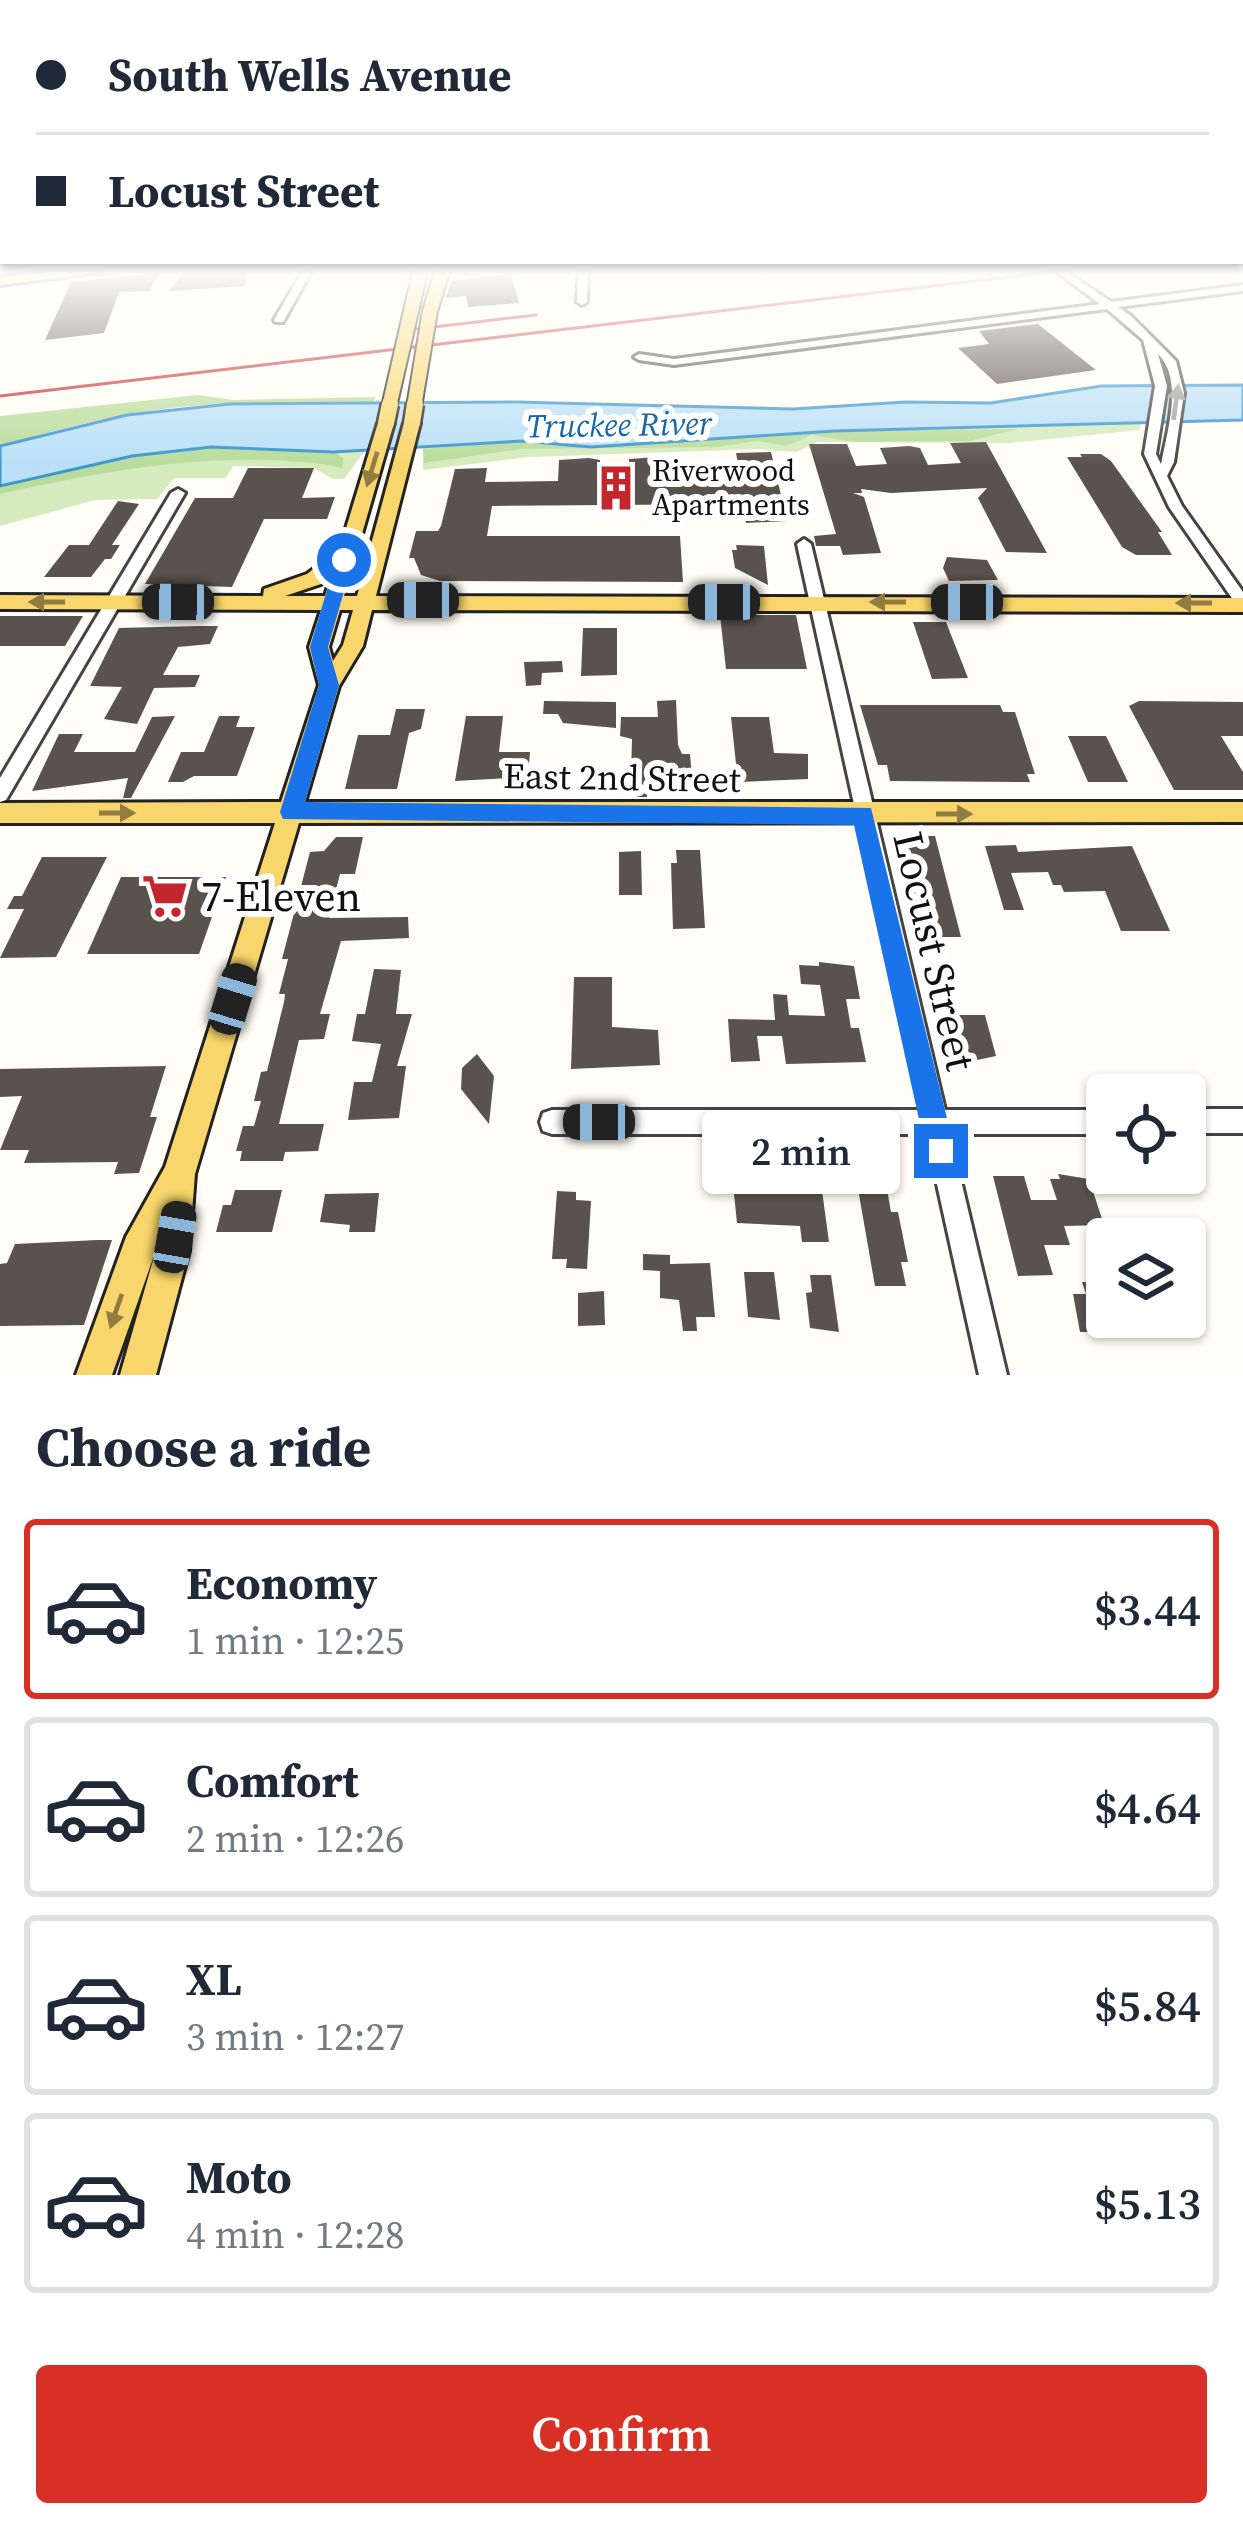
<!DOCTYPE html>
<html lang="en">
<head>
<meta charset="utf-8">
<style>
  body { margin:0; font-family:"Source Serif 4",serif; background:#f6f6f7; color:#1f2937; height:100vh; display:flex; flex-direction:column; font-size:45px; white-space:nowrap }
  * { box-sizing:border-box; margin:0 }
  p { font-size:39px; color:#747a83 }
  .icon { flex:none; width:66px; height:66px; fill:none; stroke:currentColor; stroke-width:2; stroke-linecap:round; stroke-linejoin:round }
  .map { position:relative; height:1375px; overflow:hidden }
  .sheet { display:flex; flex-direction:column; background:#fff; flex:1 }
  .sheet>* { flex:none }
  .guide { position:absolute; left:0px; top:0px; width:1245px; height:264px; box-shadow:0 3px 9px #0004; display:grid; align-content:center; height:264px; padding:0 36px; background:#fff }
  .buttons { position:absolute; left:1086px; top:1074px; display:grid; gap:24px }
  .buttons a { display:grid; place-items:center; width:120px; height:120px; border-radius:12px; background:#fff; box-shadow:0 3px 9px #0004; font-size:60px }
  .end { position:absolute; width:54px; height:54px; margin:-27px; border:15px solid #1a73e8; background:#fff; box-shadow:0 0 0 6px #fff }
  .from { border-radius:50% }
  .bubble { position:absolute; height:84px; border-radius:12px; background:#fff; box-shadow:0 3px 9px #0004; font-size:39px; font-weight:600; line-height:84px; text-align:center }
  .car { position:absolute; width:36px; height:72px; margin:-36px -18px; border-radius:15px; box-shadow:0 0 9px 3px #0007; background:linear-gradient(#222 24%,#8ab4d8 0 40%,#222 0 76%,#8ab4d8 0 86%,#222 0) }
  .guide b { display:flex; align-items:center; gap:42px; height:114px; font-size:45px }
  .guide b+b { border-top:3px solid #e0e1e3 }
  .guide i { width:30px; height:30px; background:#1f2937 }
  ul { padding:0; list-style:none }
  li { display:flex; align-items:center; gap:36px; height:180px; margin:0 24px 18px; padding:0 12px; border:6px solid #e0e1e3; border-radius:12px }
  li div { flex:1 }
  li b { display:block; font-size:45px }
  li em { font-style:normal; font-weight:600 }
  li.current { border-color:#d93025 }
  li>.icon { width:108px; height:108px; stroke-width:1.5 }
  h2 { padding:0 36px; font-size:54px; line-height:144px }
  .button { display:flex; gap:24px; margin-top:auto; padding:24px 36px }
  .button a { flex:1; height:138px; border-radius:12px; background:#d93025; color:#fff; font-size:48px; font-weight:600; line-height:138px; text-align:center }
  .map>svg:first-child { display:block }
</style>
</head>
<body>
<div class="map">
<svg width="1243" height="1375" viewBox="0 0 1243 1375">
  <rect width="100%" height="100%" fill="#fffdf5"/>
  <g fill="#d5ebbd">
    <polygon points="1141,420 1140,430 1009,443 818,442 797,452 757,449 529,457 423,470 423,448"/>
    <polygon points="263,448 364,452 344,479 333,479 314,468 233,466 226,478 174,478 157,499 95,500 0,526 0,486 58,470"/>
  </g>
  <g fill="#b9dc9c">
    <path d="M198,395L233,400L375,397L373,405C325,408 279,404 231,404C152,405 76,424 0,446V416Z"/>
    <polygon points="1017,429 969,441 854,442 812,435 786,446 758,441 717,447 521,449 424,463 423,449 522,441 591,447 833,431"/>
    <path d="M210,447L334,452L343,458L342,468C323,462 306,463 287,461C189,455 96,473 0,494V486L132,456Z"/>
  </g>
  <polygon fill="#b9e0f7" stroke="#3f96cf" stroke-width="3" points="1243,385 1243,420 834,431 591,447 522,441 334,452 211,447 132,456 0,486 0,446 127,415 230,404 516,402 793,409 905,402 991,403 1101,386"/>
  <g fill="#5a524d">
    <polygon points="184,272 246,272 246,286 169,291"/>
    <polygon points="159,273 149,291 119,292 104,333 45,340 71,282"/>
    <polygon points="511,274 519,303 468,307 466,296 446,298 451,281"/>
    <polygon points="1038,324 1096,370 997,384 958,348 989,344 979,331"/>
    <polygon points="986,442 1047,553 1006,552 978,498 987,488 891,493 861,489 862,493 853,493 864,497 881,553 843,555 840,546 816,546 814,536 836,534 809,444 847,444 856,466 887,464 880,448 909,446 920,448 928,465 961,463 950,443"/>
    <polygon points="771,452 787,521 746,523 743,504 492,506 487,536 680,536 683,582 440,581 421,575 414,558 409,558 416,531 438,531 441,526 455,469 487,468 485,482 558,481 559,460 589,458 600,460 600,483 630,483 629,459 659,457 669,459 672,481 741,480 736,453"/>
    <polygon points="1080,454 1101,454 1111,461 1162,532 1158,532 1172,555 1136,555 1122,547 1067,457 1082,457"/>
    <polygon points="248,468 314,468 302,498 335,497 327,519 264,519 232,587 145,584 195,498 233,498"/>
    <polygon points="118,501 139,504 112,545 120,545 111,559 105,559 91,577 44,577 69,545 89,545"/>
    <polygon points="736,545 764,546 768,585 735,568 732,550 737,550"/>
    <polygon points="947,557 987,560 998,580 949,581 943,568"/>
    <polygon points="720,615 796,615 807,669 726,669"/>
    <polygon points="0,616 83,616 65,646 0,646"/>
    <polygon points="913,622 946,622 968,678 932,679"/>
    <polygon points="198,626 218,626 210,644 178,647 163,675 200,675 195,687 154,688 137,724 104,719 122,687 90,686 119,628"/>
    <polygon points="583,628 617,628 617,675 581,676"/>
    <polygon points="562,661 563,672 542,673 541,685 526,686 524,662"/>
    <polygon points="676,700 678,745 682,754 690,754 692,777 648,777 647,797 637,797 636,777 631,777 632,739 620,736 621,717 658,717 657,701"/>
    <polygon points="544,701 616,702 616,728 563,723 558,714 543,714"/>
    <polygon points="1139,701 1243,702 1243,736 1221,736 1243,772 1243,790 1174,790 1129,706"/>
    <polygon points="860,705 1000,705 1003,712 1015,712 1035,774 1027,774 1030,782 890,781 887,765 878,765"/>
    <polygon points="396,709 425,709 421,729 409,733 397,789 345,789 358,735 390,735"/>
    <polygon points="175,716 131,798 123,798 128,778 32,791 59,734 83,734 74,752 135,752 152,717"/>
    <polygon points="219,716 240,716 236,727 255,727 237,776 194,776 183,782 168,782 181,752 204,752"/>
    <polygon points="466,716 503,716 499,752 530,752 528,777 455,781"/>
    <polygon points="731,717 769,717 774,753 808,754 808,779 738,782"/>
    <polygon points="1068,736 1106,736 1128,782 1088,782"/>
    <polygon points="893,836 935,836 961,937 922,937"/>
    <polygon points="336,837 363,837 355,874 340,874 329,918 408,917 409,938 341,941 320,1014 330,1014 324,1039 299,1040 279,1124 324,1124 318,1151 285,1152 283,1161 240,1161 242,1151 236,1151 243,1126 254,1126 261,1101 254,1101 261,1072 267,1071 284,1002 285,994 279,994 288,959 282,959 310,852 324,851"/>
    <polygon points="1016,845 1018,852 1132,846 1170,931 1121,931 1105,891 1064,892 1061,885 1053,885 1048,872 1011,873 1024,910 1004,910 985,846"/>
    <polygon points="676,850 700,850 705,928 673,929 671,863 677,863"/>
    <polygon points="641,851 642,895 619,895 619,852"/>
    <polygon points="42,857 107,857 56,957 0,958 24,909 7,909 14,896 22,896"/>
    <polygon points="121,877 226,877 199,954 87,954"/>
    <polygon points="819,962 854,966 860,999 846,999 851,1028 859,1028 866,1062 786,1064 782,1036 757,1036 760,1061 731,1062 728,1019 775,1020 773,994 787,995 789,1015 825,1016 820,985 801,984 799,965 819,966"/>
    <polygon points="374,969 401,970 396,1014 412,1014 397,1066 406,1066 399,1118 348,1120 354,1082 372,1082 381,1044 352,1041 357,1014 365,1014"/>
    <polygon points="574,977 612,977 612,1027 658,1030 660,1065 571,1069"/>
    <polygon points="951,1015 985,1015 996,1056 963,1063"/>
    <polygon points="477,1054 494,1076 489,1124 461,1089 462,1068"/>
    <polygon points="166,1066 150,1117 157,1117 139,1173 114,1174 118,1162 24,1163 29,1150 0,1150 22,1096 0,1097 0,1069"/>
    <polygon points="1058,1174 1089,1179 1104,1225 1064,1226 1070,1245 1044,1245 1053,1275 1018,1276 993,1176 1024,1176 1031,1200 1057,1200 1050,1179 1060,1179"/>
    <polygon points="770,1178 821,1183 829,1242 802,1242 800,1226 737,1223 733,1184"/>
    <polygon points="858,1189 887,1189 891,1212 898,1212 908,1262 901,1262 906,1286 875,1286"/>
    <polygon points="235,1190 282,1190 272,1232 216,1232 223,1205 231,1205"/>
    <polygon points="557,1191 576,1192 576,1200 591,1201 587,1269 566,1268 567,1259 552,1259"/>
    <polygon points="379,1193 375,1232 349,1232 350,1225 320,1222 325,1194"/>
    <polygon points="98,1240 112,1240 84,1325 0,1326 0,1264 7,1263 15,1244"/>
    <polygon points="643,1254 670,1255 670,1264 710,1263 715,1317 696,1317 697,1331 683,1331 679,1300 660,1298 660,1271 643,1270"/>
    <polygon points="744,1272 774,1272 780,1320 748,1317"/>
    <polygon points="810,1275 831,1275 839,1332 810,1328 806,1293 812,1292"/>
    <polygon points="1082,1282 1107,1282 1104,1332 1080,1332 1073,1294 1086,1294"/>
    <polygon points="604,1291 605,1325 578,1326 578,1293"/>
  </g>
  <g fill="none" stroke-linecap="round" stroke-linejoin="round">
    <g stroke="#444" stroke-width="6">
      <g id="minor">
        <polygon points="302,272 311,272 283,322 275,322 274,320"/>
        <polygon points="578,272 588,272 587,302 582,305 577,302"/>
        <path d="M1057,272H1067L1111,302L1243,285V291L1118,307L1131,316L1176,361L1184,393L1174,462L1167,476L1182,506L1243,592V608L1238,607L1169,507L1144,454L1155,386L1143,340L1107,309L674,365L639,360L634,357L639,354L674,359L1100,304ZM1158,354C1184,379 1167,432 1161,464L1156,454L1167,386Z"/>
        <polygon points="178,489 185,493 6,800 0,802 0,778 171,493"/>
        <polygon points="804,539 811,544 945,1110 1107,1110 1107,1134 950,1134 1007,1375 979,1375 926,1134 552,1134 543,1131 540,1122 543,1113 552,1110 921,1110 797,544"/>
        <rect x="1185" y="1109" width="58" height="24"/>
      </g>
    </g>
    <g stroke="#222" stroke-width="6">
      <g id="major">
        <polygon points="55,272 101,272 0,285 0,277"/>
        <path d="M386,418L394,423L344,596H357L404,423L412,418L420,423L376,596L1243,598V612L372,610L363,646L339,686L305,802H1243V822L299,823L195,1174L189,1251L156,1375H120L156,1250L112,1375H76L126,1237L165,1167L275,823H0V803L281,802L319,685L309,647L321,610L0,609V595L263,596L264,589L307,574L340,548L378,423ZM332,573L325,596H285L321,584ZM340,610H353L343,645L333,661L329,647Z"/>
      </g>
    </g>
    <use href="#minor" fill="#fff" fill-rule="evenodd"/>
    <use href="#major" fill="#f9d66b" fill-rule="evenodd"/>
    <g stroke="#c4262e" stroke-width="3">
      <polyline points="417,329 536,315"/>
      <polyline points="0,396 1051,272"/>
    </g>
    <g stroke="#222" stroke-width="18" stroke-linecap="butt">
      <g id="major-bridge-far1">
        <polyline points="389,407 420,272"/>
        <polyline points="414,407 430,311 442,272"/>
      </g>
    </g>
    <g stroke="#222" stroke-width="21" stroke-linecap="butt">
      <g id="major-bridge">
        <polyline points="386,423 390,404"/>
        <polyline points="412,423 415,404"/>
      </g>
    </g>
    <use href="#major-bridge-far1" stroke="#f9d66b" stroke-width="14"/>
    <use href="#major-bridge" stroke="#f9d66b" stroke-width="16"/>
  </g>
  <defs><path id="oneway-solid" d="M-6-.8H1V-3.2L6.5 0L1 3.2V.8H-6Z" transform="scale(3)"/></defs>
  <use fill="#a0a0a0" href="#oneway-solid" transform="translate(1176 402) rotate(-82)"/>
  <g fill="#917d42">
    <use href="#oneway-solid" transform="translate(372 469) rotate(107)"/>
    <use href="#oneway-solid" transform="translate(47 602) rotate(180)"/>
    <use href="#oneway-solid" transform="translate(888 602) rotate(-180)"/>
    <use href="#oneway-solid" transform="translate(1194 603) rotate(-180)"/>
    <use href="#oneway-solid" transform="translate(117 813)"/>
    <use href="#oneway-solid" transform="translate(954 814)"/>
    <use href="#oneway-solid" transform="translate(116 1311) rotate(109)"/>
  </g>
  <linearGradient id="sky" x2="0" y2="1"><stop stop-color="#95c6ee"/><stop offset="0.58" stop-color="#fffefa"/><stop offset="1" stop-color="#fffefa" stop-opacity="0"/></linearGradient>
  <rect width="1243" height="465" fill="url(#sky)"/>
  <polygon fill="#1a73e8" points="344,554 353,560 328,647 339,685 305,802 871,808 955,1151 951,1161 941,1166 931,1161 926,1151 854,825 283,819 280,812 319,685 310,647 336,560"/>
  <defs>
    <g id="building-bare" transform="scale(3.6)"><path d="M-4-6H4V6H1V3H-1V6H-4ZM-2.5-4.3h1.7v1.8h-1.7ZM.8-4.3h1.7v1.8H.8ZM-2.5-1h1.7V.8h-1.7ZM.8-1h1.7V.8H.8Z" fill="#c4262e" stroke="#fff" stroke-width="2.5" paint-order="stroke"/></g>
    <g id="supermarket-bare" transform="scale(3.6)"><path d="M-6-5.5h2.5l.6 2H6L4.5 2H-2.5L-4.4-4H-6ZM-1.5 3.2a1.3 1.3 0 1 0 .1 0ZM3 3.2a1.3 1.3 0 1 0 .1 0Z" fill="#c4262e" stroke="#fff" stroke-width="2.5" paint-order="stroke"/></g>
  </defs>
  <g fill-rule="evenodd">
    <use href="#building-bare" x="616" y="488"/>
    <use href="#supermarket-bare" x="165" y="896"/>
  </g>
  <g text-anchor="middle" stroke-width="12" stroke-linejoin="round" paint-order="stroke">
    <g font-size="30" fill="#111" stroke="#fff" text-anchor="start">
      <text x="652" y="481">Riverwood<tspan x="652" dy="34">Apartments</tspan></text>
    </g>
    <g font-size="33" font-style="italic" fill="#1768a6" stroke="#fff">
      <text transform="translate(619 424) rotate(-1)" y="12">Truckee River</text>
    </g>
    <g font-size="36" fill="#111" stroke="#fff">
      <text transform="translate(622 777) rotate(1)" y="13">East 2nd Street</text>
    </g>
    <g font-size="42" fill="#111" stroke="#fff" text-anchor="start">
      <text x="201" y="911">7-Eleven</text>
    </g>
    <g font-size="42" fill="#111" stroke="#fff">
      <text transform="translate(935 951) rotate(77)" y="15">Locust Street</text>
    </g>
  </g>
</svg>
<div class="buttons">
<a><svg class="icon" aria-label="locate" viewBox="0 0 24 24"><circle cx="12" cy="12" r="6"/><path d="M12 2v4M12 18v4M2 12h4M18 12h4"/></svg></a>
<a><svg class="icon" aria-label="layers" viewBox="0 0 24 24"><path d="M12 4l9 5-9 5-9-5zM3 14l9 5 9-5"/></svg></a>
</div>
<i class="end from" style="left:344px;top:560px"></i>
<i class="end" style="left:941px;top:1151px"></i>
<div class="bubble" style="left:702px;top:1110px;width:198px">2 min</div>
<i class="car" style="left:423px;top:600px;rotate:270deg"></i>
<i class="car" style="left:178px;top:602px;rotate:271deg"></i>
<i class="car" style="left:724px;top:602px;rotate:270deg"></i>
<i class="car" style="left:967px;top:602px;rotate:270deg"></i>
<i class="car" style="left:233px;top:999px;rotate:17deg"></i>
<i class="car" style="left:599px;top:1122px;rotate:270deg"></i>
<i class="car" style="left:175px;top:1237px;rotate:10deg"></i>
<div class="guide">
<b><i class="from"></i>South Wells Avenue</b>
<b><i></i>Locust Street</b>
</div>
</div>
<section class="sheet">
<h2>Choose a ride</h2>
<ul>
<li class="current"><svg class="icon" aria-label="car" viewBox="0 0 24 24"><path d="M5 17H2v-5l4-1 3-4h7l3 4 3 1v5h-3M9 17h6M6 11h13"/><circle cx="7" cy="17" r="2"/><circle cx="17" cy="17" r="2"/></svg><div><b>Economy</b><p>1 min · 12:25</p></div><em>$3.44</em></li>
<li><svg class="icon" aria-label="car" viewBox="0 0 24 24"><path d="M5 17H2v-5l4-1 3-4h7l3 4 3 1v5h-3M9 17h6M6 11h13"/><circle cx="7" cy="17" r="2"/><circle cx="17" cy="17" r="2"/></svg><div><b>Comfort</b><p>2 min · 12:26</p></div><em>$4.64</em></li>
<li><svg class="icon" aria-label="car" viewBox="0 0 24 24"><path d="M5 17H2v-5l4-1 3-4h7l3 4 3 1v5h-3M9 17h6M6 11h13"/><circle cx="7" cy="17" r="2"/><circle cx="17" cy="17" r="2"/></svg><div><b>XL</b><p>3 min · 12:27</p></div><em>$5.84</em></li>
<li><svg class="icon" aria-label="car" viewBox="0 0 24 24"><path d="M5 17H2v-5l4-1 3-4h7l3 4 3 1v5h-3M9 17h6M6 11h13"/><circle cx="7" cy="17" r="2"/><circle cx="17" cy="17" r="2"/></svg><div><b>Moto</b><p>4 min · 12:28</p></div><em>$5.13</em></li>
</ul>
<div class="button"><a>Confirm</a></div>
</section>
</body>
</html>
